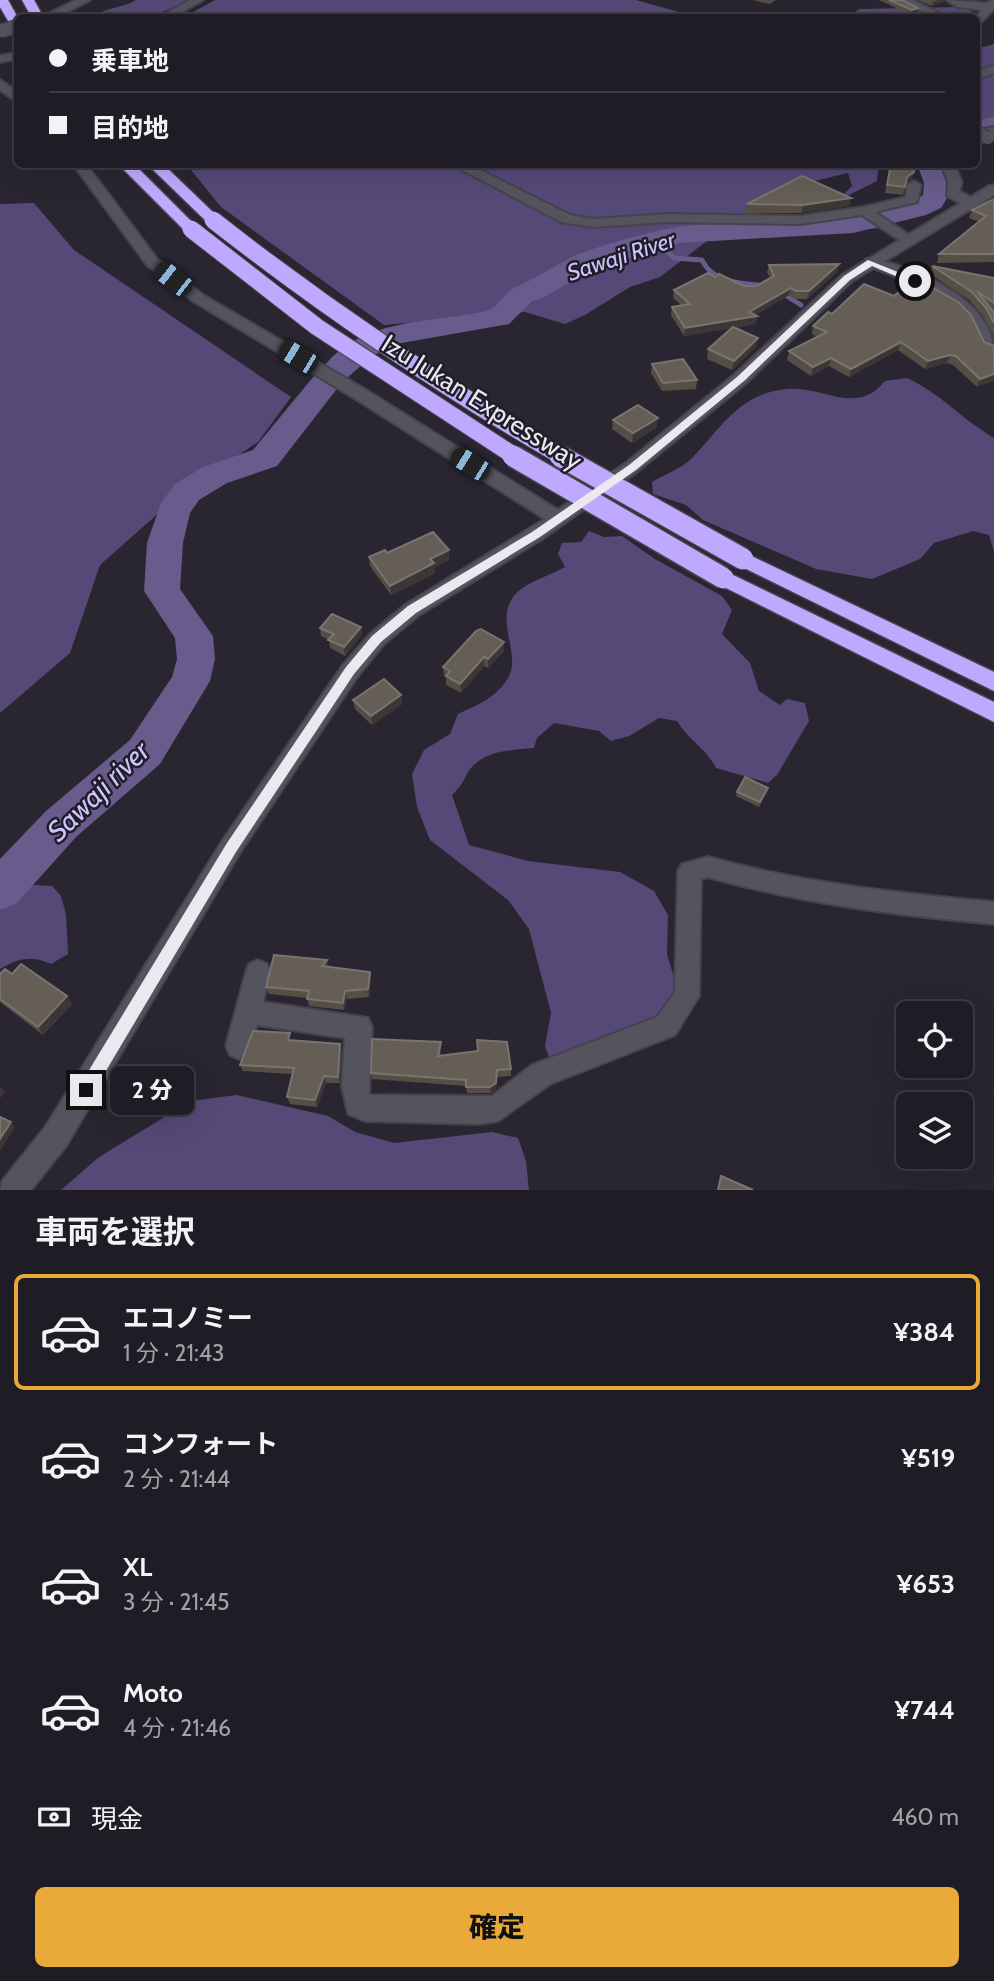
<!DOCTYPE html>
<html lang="ja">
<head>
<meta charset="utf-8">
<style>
  body { margin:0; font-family:Cabin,"Noto Sans JP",sans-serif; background:#27252d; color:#f1f3f6; height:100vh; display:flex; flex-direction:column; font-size:26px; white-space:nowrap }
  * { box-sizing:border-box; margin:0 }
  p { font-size:23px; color:#a1a1a7 }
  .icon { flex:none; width:38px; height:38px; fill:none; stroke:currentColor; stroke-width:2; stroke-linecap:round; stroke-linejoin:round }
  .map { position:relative; height:1190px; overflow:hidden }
  .sheet { display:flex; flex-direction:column; background:#1f1c25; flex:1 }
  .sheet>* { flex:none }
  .guide { position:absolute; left:14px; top:14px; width:966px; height:154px; border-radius:10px; box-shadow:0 7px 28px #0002,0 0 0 2px #3c3a42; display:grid; align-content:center; height:154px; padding:0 35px; background:#1f1c25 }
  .fabs { position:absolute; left:896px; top:1001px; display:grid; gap:14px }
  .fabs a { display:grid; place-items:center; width:77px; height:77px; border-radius:10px; background:#1f1c25; box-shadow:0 7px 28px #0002,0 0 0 2px #3c3a42; font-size:35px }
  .end { position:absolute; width:32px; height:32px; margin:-16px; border:9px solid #eae9f0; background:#111; box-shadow:0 0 0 4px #111 }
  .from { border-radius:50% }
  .bubble { position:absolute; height:49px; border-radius:10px; background:#1f1c25; box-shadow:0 7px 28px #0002,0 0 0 2px #3c3a42; font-size:23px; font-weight:800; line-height:49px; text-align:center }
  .car { position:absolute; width:21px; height:42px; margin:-21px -10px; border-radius:9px; box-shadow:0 0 5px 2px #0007; background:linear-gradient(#222 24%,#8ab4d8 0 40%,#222 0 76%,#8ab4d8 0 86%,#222 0) }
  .guide b { display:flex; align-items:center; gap:24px; height:66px; font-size:26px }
  .guide b+b { border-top:2px solid #3c3a42 }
  .guide i { width:18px; height:18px; background:#f1f3f6 }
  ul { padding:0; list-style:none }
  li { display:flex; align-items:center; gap:21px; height:116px; margin:0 14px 10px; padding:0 21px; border:4px solid transparent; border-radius:10px }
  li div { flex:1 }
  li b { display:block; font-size:26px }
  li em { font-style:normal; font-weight:800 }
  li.selected { border-color:#eaaa39 }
  li>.icon { width:63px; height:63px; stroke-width:1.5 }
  h2 { padding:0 35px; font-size:32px; line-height:84px }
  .pay { display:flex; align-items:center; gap:18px; height:77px; padding:0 35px; font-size:26px }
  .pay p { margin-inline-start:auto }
  .button { display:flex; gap:14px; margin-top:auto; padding:14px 35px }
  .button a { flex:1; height:80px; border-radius:10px; background:#eaaa39; color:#111; font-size:28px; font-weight:800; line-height:80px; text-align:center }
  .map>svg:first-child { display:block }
</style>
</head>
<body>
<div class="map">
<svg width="994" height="1190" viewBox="0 0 994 1190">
  <rect width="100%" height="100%" fill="#292631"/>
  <g fill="#554977">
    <path d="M136,0H191L150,17L91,18C105,7 121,9 136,0Z"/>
    <polygon points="215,0 636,0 696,17 184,17"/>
    <polygon points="960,7 976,13 973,18 844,18 860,9"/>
    <polygon points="994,44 994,120 977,125 977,49"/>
    <polygon points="187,165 872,165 878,168 877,181 849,195 844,194 852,186 848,173 777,190 756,221 861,214 882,228 707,241 660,277 630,287 585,315 565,324 525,312 384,325 221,207"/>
    <polygon points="34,203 74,250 291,397 258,442 179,495 100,565 70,653 0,713 0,204"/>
    <path d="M907,378C940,393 963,420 994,438V552L989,535L973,531L934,543L920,559L872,579L816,569L703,520L686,505L653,494L652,482C665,474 683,468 693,457C721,428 739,394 786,389C824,385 856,417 885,381Z"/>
    <path d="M589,531L604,537L622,536L655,559L722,596L732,610L722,634L750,663L759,691L780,705L787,699L805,703L809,721L777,775L768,783L716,768C707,749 688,740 677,721L659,718L629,736L611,741L599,731L554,723L537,738L534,748C514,750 486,750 471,768C463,778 466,782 452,795L469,845L528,861L620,872L654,891L668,915L667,955L674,977L675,1005L654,1029L551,1063L545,1046L551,1013L529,929L508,900L430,840L417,807L412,774L424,750L450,734L458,714C478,705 499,696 509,676C522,651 489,614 521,589C533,580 551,575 565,567L558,554L562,543L581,542Z"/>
    <path d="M35,885L52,886L61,896L66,914L68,954L51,964C31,955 19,958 0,969V906L19,888Z"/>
    <polygon points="236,1095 328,1116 355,1132 394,1143 492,1132 518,1138 526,1161 529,1190 61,1190 99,1157 191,1101"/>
  </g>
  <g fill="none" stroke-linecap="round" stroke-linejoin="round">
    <g stroke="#675c8b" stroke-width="5">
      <path d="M657,242L674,258L702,260C713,284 743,283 766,286"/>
      <polyline points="782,293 801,305"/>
    </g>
    <g fill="#675c8b" fill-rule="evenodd">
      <polygon points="994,117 994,131 976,135 976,121"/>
      <path d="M917,164H942L950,183L949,195L941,208L926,215L853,233L679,243L592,269L543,298L532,301L509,324L396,344L372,356L347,378L338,380L340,383L336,390L277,466L227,483L199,500L190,513L183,543L180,589L213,636L215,659L210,681L160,764L76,837L16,904L0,910V859L46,811L130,740L172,677L177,659L175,638L144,591L147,543L161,503L175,484L203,467L253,450L314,376L323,374L321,371C357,317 430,324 486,311C498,309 503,293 514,288C533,280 551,268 570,258C590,248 655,230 677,227C736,218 880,230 923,195L924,183Z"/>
    </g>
    <g stroke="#45434c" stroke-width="4">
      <g id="minor">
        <polygon points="190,0 203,0 172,18 158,18"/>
        <polygon points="899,0 913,0 939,13 934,18 919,18 925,13"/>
        <polygon points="947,0 986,3 994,0 994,9 976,27 975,18 982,10 957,7"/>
        <polygon points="18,52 18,59 0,62 0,56"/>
        <polygon points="994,127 994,135 976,138 976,130"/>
        <polygon points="451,164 468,164 570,215 593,219 666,214 801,216 864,207 906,197 907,185 914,181 921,185 917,202 875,212 916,240 909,244 904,243 862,215 801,224 666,222 593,227 561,222"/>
        <polygon points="941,164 954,164 962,182 959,191 976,200 976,206 966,206 947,196 948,182"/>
        <path d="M871,258C917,269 994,299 994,355C975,350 978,329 967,317C942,290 899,279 866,265V259Z"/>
        <path d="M708,857C802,883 897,893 994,902V924C897,915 802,904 708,877L701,879L699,996L675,1035L550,1084L498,1121L479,1124L365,1121L348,1114L342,1086L345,1038L257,1025L248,1055L239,1059L230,1055L226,1046L246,972L249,964L258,960L267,964L270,972L263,1002L368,1018L372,1027L369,1095L492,1096L532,1065L657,1017L675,992L678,871L682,864Z"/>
      </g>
    </g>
    <g stroke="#45434c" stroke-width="4">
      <g id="tertiary">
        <polygon points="76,0 90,0 55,18 40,18"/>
        <polygon points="994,65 994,73 976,80 976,72"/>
        <polygon points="0,80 18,92 18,103 0,90"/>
        <polygon points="73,164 86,164 157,259 203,295 366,390 558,510 626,463 734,375 842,275 989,186 994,185 994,195 852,281 746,383 638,471 542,539 419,615 384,644 357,677 239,854 66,1146 31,1190 0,1190 3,1180 46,1126 223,840 343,665 370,634 405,605 545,519 354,398 193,301 147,265"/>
      </g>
    </g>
    <g stroke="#45434c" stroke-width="3">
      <g id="motorway">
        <polygon points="0,0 8,0 18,18 18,32 14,31 0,7"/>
        <polygon points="22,0 34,0 44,18 32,18"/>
        <polygon points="118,164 134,164 196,226 196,232 186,232"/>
        <polygon points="147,164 163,164 218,217 218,223 208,223"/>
        <polygon points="743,552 994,672 994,691 736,564 733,559 736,554"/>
        <polygon points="723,570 994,702 994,722 716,583 713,578 716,573"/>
      </g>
    </g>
    <use href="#minor" fill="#55535e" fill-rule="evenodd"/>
    <use href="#tertiary" fill="#55535e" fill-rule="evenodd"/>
    <use href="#motorway" fill="#bfa9ff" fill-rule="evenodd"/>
    <g stroke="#45434c" stroke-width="15" stroke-linecap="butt">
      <g id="tertiary-bridge">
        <polyline points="1,31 18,26"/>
        <polyline points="976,132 988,138"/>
      </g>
    </g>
    <g stroke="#45434c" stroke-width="19" stroke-linecap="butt">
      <g id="motorway-bridge-far1">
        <path d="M213,220C324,307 441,386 563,457"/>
        <polyline points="191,229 317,327 516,457"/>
      </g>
    </g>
    <g stroke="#45434c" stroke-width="24" stroke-linecap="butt">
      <g id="motorway-bridge">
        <polyline points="513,456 723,578"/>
        <polyline points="560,456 743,559"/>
      </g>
    </g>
    <use href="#tertiary-bridge" stroke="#55535e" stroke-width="12"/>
    <use href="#motorway-bridge-far1" stroke="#bfa9ff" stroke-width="17"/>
    <use href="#motorway-bridge" stroke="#bfa9ff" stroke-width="21"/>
  </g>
  <g fill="#544e45">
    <polygon points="752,0 776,0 770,4"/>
    <polygon points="879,0 902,0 917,12 911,15"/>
    <polygon points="918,0 946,0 945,1 932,6"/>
    <polygon points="890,164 912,179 906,184 903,195 885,193"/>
    <polygon points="851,198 849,206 801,213 745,213 747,204"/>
    <polygon points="994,199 994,262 937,263 939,254 979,222 969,218 972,210"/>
    <polygon points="839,264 837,272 807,299 795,299 789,295 755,315 757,316 755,324 734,328 758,338 756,347 732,370 707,359 708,349 732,328 684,336 671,315 672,307 681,305 673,298 674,290 715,277 744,286 756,286 770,278 767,272 769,265"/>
    <polygon points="932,266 994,278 994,340 993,335 983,316 969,300 930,274"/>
    <polygon points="832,314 984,342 994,346 977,387 953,365 947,363 925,369 898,350 849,377 829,366 811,376 787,360 789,351 817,337 812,334 813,326"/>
    <polygon points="652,364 697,380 696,389 662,391 651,373"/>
    <polygon points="658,418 656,428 632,443 612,429 613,420"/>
    <polygon points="387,553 449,560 435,567 435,573 391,595 370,566 369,557"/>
    <polygon points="361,627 362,635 345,656 330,648 329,640 321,636 320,628"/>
    <polygon points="504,642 504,651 488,668 484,666 461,693 446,685 446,677 444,676 443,667"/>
    <polygon points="401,695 402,704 372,725 355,709 353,700"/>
    <polygon points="768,788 759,807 736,796 737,792"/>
    <polygon points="328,967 370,972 371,979 369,997 347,999 344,1010 309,1006 307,998 269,994 266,987"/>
    <polygon points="0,974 12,974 67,996 72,1004 43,1035 0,1002"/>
    <polygon points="292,1040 340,1044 342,1051 340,1083 326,1083 317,1107 290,1104 287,1097 292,1074 243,1071 240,1065"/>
    <polygon points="441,1049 440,1056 511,1069 511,1076 497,1077 496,1089 491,1093 467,1093 466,1086 372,1079 371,1073"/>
  </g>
  <g fill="#3c3735">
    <polygon points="939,0 945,0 945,1 932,6 933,2"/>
    <polygon points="918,8 917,12 911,15 912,10"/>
    <polygon points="914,172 912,179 904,185 907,177"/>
    <polygon points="851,198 849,206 801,213 803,205"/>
    <polygon points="839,264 837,272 807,299 809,291"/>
    <polygon points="791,288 789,295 752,317 757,316 755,324 684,336 685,328 749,312"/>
    <polygon points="758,338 756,347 732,370 734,361"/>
    <polygon points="901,342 898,350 849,377 851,369"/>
    <polygon points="950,355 947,363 925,369 928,361"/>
    <polygon points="831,358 829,366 811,376 813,367"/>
    <polygon points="994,374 994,381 977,387 980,379"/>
    <polygon points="658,418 656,428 632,443 633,433"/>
    <polygon points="449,550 449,560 435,567 435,573 391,595 390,586 430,559"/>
    <polygon points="361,627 362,635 345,656 344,647"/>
    <polygon points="504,642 504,651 488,668 488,659"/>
    <polygon points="484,657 484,666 461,693 460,684"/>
    <polygon points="401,695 402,704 372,725 371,716"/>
    <polygon points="327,960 329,967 322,966"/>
    <polygon points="370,972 371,979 369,997 368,989"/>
    <polygon points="345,991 347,999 344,1010 343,1003"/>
    <polygon points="67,996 72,1004 43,1035 38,1027"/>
    <polygon points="340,1044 342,1051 340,1083 338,1077"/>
    <polygon points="324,1076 326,1083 317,1107 315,1100"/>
    <polygon points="496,1083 496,1089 491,1093 490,1087"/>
    <polygon points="1,1087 5,1093 0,1098 0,1088"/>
    <polygon points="11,1122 15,1127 0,1151 0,1139"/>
  </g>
  <g fill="#645e57" stroke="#79746f" stroke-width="2">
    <polygon points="889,0 902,0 918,8 912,10"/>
    <polygon points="891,164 915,164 914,172 907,177 905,187 887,185"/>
    <polygon points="802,176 851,198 803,205 747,204"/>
    <polygon points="994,199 994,254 939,254 986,216 972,210"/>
    <polygon points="839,264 809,291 796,291 791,288 749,312 757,316 685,328 672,307 690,304 674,290 708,273 715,277 719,274 744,286 756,286 774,276 769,265"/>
    <polygon points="932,266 994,278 994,303 977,291 994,313 994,323 986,308 972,292"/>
    <polygon points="916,278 958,302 971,315 984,342 994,346 994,374 980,379 956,356 950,355 928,361 901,342 851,369 831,358 813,367 789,351 827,332 813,326 828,312 832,314 864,284 894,296"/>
    <polygon points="733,327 758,338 734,361 708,349"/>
    <polygon points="683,359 697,380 663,383 652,364"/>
    <polygon points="638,405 658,418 633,433 613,420"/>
    <polygon points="433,532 449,550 430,559 434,563 390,586 369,557 385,550 387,553"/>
    <polygon points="332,614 361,627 344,647 328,640 334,634 320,628"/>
    <polygon points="481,629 504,642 488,659 484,657 460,684 446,676 450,671 443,667 476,631"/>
    <polygon points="384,679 401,695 371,716 353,700"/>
    <polygon points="745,777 768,788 760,802 737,792"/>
    <polygon points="274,955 327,960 322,966 370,972 368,989 345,991 343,1003 307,999 309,991 266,987"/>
    <polygon points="21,964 67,996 38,1027 0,999 0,974 5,969 12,974"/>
    <polygon points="253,1031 290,1033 288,1040 340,1044 338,1077 324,1076 315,1100 287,1097 294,1068 240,1065"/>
    <polygon points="372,1039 441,1042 438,1056 478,1051 477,1040 507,1042 511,1069 497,1070 496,1083 490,1087 466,1087 466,1080 371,1073"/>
    <polygon points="0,1117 11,1122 0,1139"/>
    <polygon points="721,1176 753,1190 718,1190"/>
  </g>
  <polygon fill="#eae9f0" points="868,260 920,281 912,283 872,266 850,280 744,381 636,470 540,537 416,613 381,642 354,674 236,852 91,1096 80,1096 80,1085 227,843 346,667 372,636 408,606 532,532 629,465 737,377 844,276"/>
  <g text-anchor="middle" stroke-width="5" stroke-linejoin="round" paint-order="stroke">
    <g font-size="23" font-style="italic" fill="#cfc2fd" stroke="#1f1d27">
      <text transform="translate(621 256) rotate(-18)" y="8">Sawaji River</text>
    </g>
    <g font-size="26" fill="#eae9f0" stroke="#1f1d27">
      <text transform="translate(482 402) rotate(32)" y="9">Izu Jukan Expressway</text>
    </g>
    <g font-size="28" font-style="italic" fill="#cfc2fd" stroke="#1f1d27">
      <text transform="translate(98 791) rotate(-44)" y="10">Sawaji river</text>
    </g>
  </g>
</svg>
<div class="fabs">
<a><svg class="icon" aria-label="locate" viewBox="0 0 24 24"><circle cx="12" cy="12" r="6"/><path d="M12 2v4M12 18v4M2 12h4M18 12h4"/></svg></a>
<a><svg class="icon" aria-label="layers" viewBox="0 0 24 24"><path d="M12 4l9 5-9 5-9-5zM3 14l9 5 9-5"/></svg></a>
</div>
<i class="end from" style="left:915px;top:281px"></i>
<i class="end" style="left:86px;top:1090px"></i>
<div class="bubble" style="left:110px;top:1066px;width:84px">2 分</div>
<i class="car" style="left:173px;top:279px;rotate:308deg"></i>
<i class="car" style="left:298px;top:357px;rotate:301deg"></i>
<i class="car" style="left:470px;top:464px;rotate:302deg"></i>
<div class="guide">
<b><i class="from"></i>乗車地</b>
<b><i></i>目的地</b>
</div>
</div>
<section class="sheet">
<h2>車両を選択</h2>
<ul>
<li class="selected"><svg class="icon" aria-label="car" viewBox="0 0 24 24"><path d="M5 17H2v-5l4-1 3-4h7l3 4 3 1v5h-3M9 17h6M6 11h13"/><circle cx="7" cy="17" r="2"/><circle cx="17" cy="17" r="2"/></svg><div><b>エコノミー</b><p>1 分 · 21:43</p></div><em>¥384</em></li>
<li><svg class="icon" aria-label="car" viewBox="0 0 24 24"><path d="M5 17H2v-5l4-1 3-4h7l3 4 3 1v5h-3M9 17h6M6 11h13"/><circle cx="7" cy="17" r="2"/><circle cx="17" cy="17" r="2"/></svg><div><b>コンフォート</b><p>2 分 · 21:44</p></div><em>¥519</em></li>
<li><svg class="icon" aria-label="car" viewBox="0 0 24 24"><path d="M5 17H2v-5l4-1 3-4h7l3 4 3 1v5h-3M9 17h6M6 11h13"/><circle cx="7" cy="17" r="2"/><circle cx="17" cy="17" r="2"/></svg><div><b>XL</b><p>3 分 · 21:45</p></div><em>¥653</em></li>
<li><svg class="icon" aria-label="car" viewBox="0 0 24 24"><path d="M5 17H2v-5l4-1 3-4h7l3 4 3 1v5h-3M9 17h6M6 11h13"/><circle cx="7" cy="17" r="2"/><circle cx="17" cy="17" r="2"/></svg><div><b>Moto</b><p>4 分 · 21:46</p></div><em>¥744</em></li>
</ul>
<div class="pay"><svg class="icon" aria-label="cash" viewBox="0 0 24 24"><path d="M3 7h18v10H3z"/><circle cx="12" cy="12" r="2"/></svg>現金<p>460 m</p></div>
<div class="button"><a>確定</a></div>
</section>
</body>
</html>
